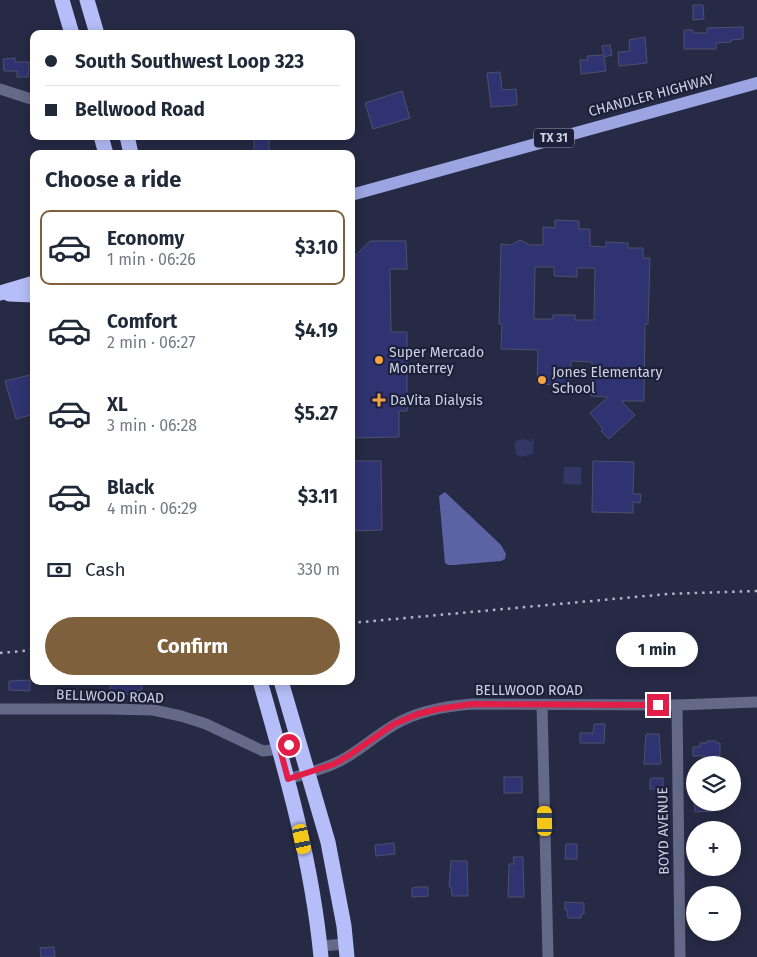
<!DOCTYPE html>
<html lang="en">
<head>
<meta charset="utf-8">
<style>
  body { margin:0; font-family:"Fira Sans",sans-serif; background:#f6f6f7; color:#1f2937; height:100vh; display:flex; flex-direction:column; font-size:19px; white-space:nowrap }
  * { box-sizing:border-box; margin:0 }
  p { font-size:16px; color:#747a83 }
  .icon { flex:none; width:28px; height:28px; fill:none; stroke:currentColor; stroke-width:2; stroke-linecap:round; stroke-linejoin:round }
  .map { position:relative; flex:1; overflow:hidden }
  .side { position:absolute; left:30px; top:150px; width:325px; height:535px; display:flex; flex-direction:column; background:#fff; border-radius:10px; box-shadow:0 2px 12px #0003 }
  .side>* { flex:none }
  .top-card { position:absolute; left:30px; top:30px; width:325px; height:110px; border-radius:10px; box-shadow:0 2px 12px #0003; display:grid; align-content:center; height:110px; padding:0 15px; background:#fff }
  .fabs { position:absolute; left:686px; top:756px; display:grid; gap:10px }
  .fabs a { display:grid; place-items:center; width:55px; height:55px; border-radius:50%; background:#fff; box-shadow:0 2px 12px #0003; font-size:25px }
  .end { position:absolute; width:22px; height:22px; margin:-11px; border:6px solid #e11d48; background:#fff; box-shadow:0 0 0 2px #fff }
  .from { border-radius:50% }
  .bubble { position:absolute; height:35px; border-radius:18px; background:#fff; box-shadow:0 2px 12px #0003; font-size:16px; font-weight:700; line-height:35px; text-align:center }
  .car { position:absolute; width:15px; height:30px; margin:-15px -8px; border-radius:6px; box-shadow:0 0 4px 1px #0007; background:linear-gradient(#f5c518 24%,#345 0 40%,#f5c518 0 76%,#345 0 86%,#f5c518 0) }
  .top-card b { display:flex; align-items:center; gap:18px; height:48px; font-size:19px }
  .top-card b+b { border-top:1px solid #e0e1e3 }
  .top-card i { width:12px; height:12px; background:#1f2937 }
  ul { padding:0; list-style:none }
  li { display:flex; align-items:center; gap:15px; height:75px; margin:0 10px 8px; padding:0 5px; border:2px solid transparent; border-radius:10px }
  li div { flex:1 }
  li b { display:block; font-size:19px }
  li em { font-style:normal; font-weight:700 }
  li.current { border-color:#7f603c }
  li>.icon { width:45px; height:45px; stroke-width:1.5 }
  h2 { padding:0 15px; font-size:22px; line-height:60px }
  .pay { display:flex; align-items:center; gap:12px; height:55px; padding:0 15px; font-size:19px }
  .pay p { margin-inline-start:auto }
  .primary-button { display:flex; gap:10px; margin-top:auto; padding:10px 15px }
  .primary-button a { flex:1; height:58px; border-radius:30px; background:#7f603c; color:#fff; font-size:20px; font-weight:700; line-height:58px; text-align:center }
  .map>svg:first-child { display:block }
</style>
</head>
<body>
<div class="map">
<svg width="757" height="957" viewBox="0 0 757 957">
  <rect width="100%" height="100%" fill="#272a45"/>
  <g fill="#323765">
    <polygon points="534,438 533,454 520,457 516,454 514,445 517,440 523,439 532,442 532,439"/>
    <polygon points="564,467 581,467 581,485 563,484"/>
  </g>
  <polygon fill="#5c63a5" points="445,492 501,545 506,554 505,559 501,561 454,565 448,565 445,563 439,496"/>
  <g fill="#303371" stroke="#4c506d" fill-rule="evenodd">
    <polygon points="693,5 703,5 704,19 693,20"/>
    <polygon points="743,27 743,39 731,40 731,42 716,43 716,49 684,49 684,30 693,30 693,33 707,33 707,28"/>
    <polygon points="645,37 647,63 619,66 618,52 630,51 629,40"/>
    <polygon points="610,45 612,55 604,57 606,71 581,74 580,60 588,60 587,56 604,55 602,46"/>
    <polygon points="15,58 15,62 29,62 28,77 17,77 17,71 4,71 3,59"/>
    <polygon points="500,72 502,90 516,89 517,105 491,107 487,73"/>
    <polygon points="402,91 410,118 373,129 365,103"/>
    <rect x="254" y="136" width="15" height="18"/>
    <path d="M555,220L579,221V229H590V246L606,247V242L628,243V248H643V258H650L648,324H645L644,401H621L635,415L609,439L601,431L603,429L590,413L608,397L591,396L592,362L571,361L570,385L537,384L538,350L501,349L502,324H499L501,244L511,245L520,240L530,245H543V227L555,228ZM535,267H554V276L577,277V268H595L594,320H575V315H553V319H534Z"/>
    <polygon points="370,241 406,241 407,269 390,269 391,332 407,332 407,411 399,411 399,437 351,438 352,259"/>
    <polygon points="34,374 34,414 16,419 5,381"/>
    <polygon points="351,461 381,461 382,530 351,531"/>
    <polygon points="593,461 634,462 633,494 641,494 640,503 633,502 633,513 592,512"/>
    <polygon points="30,680 30,691 9,690 9,681"/>
    <polygon points="110,681 142,681 142,690 137,691 138,695 110,693"/>
    <polygon points="594,724 605,724 604,743 580,743 580,733 593,733"/>
    <polygon points="646,734 659,734 661,764 644,764"/>
    <polygon points="707,741 716,741 716,743 720,743 720,756 713,756 713,765 705,765 705,756 693,756 693,747 700,747 700,743 707,743"/>
    <rect x="504" y="777" width="18" height="16"/>
    <polygon points="653,778 663,778 663,789 650,789 650,779"/>
    <polygon points="695,802 713,802 713,811 695,812"/>
    <polygon points="394,843 395,854 376,856 375,845"/>
    <polygon points="566,844 577,844 577,859 565,859"/>
    <polygon points="513,857 523,857 524,897 508,897 509,864 514,864"/>
    <polygon points="451,861 467,861 468,896 452,896 451,887 449,887"/>
    <polygon points="418,887 428,887 428,896 412,897 412,888"/>
    <polygon points="565,902 584,903 584,914 581,914 581,918 568,918 567,910 565,910"/>
    <polygon points="54,947 55,957 41,957 40,948"/>
  </g>
  <g fill="none" stroke-linecap="round" stroke-linejoin="round">
    <g stroke="#646987" stroke-width="11">
      <polyline points="0,89 34,100"/>
      <polyline points="542,705 548,957"/>
      <polyline points="677,705 680,957"/>
      <polyline points="0,709 108,709 153,710 181,716 206,724 263,751 279,749 299,742"/>
      <path d="M288,779C305,774 324,769 340,761C359,751 375,736 394,725C417,711 446,706 472,704L677,705L757,702"/>
      <polyline points="320,946 346,944"/>
    </g>
    <polyline stroke="#9ca5e1" stroke-width="12" points="351,195 757,83"/>
    <g stroke="#b5bef8" stroke-width="15">
      <polyline points="62,0 72,34"/>
      <polyline points="87,0 97,34"/>
      <polyline points="101,136 106,154"/>
      <polyline points="127,136 131,154"/>
      <polyline points="0,293 34,283"/>
      <polyline points="9,294 34,295"/>
      <path d="M260,681C286,772 312,862 321,957"/>
      <polyline points="281,681 328,842 344,926 347,957"/>
    </g>
    <g stroke="#b2b5c8" stroke-width="2.5" stroke-dasharray="2.5 5" stroke-linecap="butt">
      <polyline points="351,623 668,594 757,591"/>
      <polyline points="0,653 34,650"/>
    </g>
  </g>
  <g fill="none" stroke-linecap="round" stroke-linejoin="round">
    <polyline stroke="#e11d48" stroke-width="6" points="289,745 280,749 288,779 334,764 348,756 394,724 418,714 438,709 472,704 658,705"/>
  </g>
  <g fill="#f4a443" stroke="#1d203a" stroke-width="2">
    <circle cx="379" cy="360" r="5"/>
    <circle cx="542" cy="380" r="5"/>
    <path d="M376.5 392.5h5v5h5v5h-5v5h-5v-5h-5v-5h5z"/>
  </g>
  <g text-anchor="middle" stroke-width="4.5" stroke-linejoin="round" paint-order="stroke">
    <rect fill="#1d203a" stroke="#9a9db1" stroke-width="1" x="534" y="128.5" width="40" height="19" rx="4"/>
    <g font-size="12" font-weight="bold" fill="#cfd2e4">
      <text x="554" y="142">TX 31</text>
    </g>
    <g font-size="14" fill="#cfd2e4" stroke="#1d203a">
      <text transform="translate(651 95) rotate(-15)" y="5">CHANDLER HIGHWAY</text>
      <text x="529" y="695">BELLWOOD ROAD</text>
      <text transform="translate(110 696) rotate(2)" y="5">BELLWOOD ROAD</text>
      <text transform="translate(663 831) rotate(-91)" y="5">BOYD AVENUE</text>
    </g>
    <g font-size="14" fill="#cfd2e4" stroke="#1d203a" text-anchor="start">
      <text x="389" y="357">Super Mercado<tspan x="389" dy="16">Monterrey</tspan></text>
      <text x="552" y="377">Jones Elementary<tspan x="552" dy="16">School</tspan></text>
      <text x="390" y="405">DaVita Dialysis</text>
    </g>
  </g>
</svg>
<div class="fabs">
<a><svg class="icon" aria-label="layers" viewBox="0 0 24 24"><path d="M12 4l9 5-9 5-9-5zM3 14l9 5 9-5"/></svg></a>
<a>+</a>
<a>−</a>
</div>
<i class="end from" style="left:289px;top:745px"></i>
<i class="end" style="left:658px;top:705px"></i>
<div class="bubble" style="left:616px;top:632px;width:82px">1 min</div>
<i class="car" style="left:545px;top:821px;rotate:359deg"></i>
<i class="car" style="left:302px;top:839px;rotate:168deg"></i>
<div class="top-card">
<b><i class="from"></i>South Southwest Loop 323</b>
<b><i></i>Bellwood Road</b>
</div>
<section class="side">
<h2>Choose a ride</h2>
<ul>
<li class="current"><svg class="icon" aria-label="car" viewBox="0 0 24 24"><path d="M5 17H2v-5l4-1 3-4h7l3 4 3 1v5h-3M9 17h6M6 11h13"/><circle cx="7" cy="17" r="2"/><circle cx="17" cy="17" r="2"/></svg><div><b>Economy</b><p>1 min · 06:26</p></div><em>$3.10</em></li>
<li><svg class="icon" aria-label="car" viewBox="0 0 24 24"><path d="M5 17H2v-5l4-1 3-4h7l3 4 3 1v5h-3M9 17h6M6 11h13"/><circle cx="7" cy="17" r="2"/><circle cx="17" cy="17" r="2"/></svg><div><b>Comfort</b><p>2 min · 06:27</p></div><em>$4.19</em></li>
<li><svg class="icon" aria-label="car" viewBox="0 0 24 24"><path d="M5 17H2v-5l4-1 3-4h7l3 4 3 1v5h-3M9 17h6M6 11h13"/><circle cx="7" cy="17" r="2"/><circle cx="17" cy="17" r="2"/></svg><div><b>XL</b><p>3 min · 06:28</p></div><em>$5.27</em></li>
<li><svg class="icon" aria-label="car" viewBox="0 0 24 24"><path d="M5 17H2v-5l4-1 3-4h7l3 4 3 1v5h-3M9 17h6M6 11h13"/><circle cx="7" cy="17" r="2"/><circle cx="17" cy="17" r="2"/></svg><div><b>Black</b><p>4 min · 06:29</p></div><em>$3.11</em></li>
</ul>
<div class="pay"><svg class="icon" aria-label="cash" viewBox="0 0 24 24"><path d="M3 7h18v10H3z"/><circle cx="12" cy="12" r="2"/></svg>Cash<p>330 m</p></div>
<div class="primary-button"><a>Confirm</a></div>
</section>
</div>
</body>
</html>
